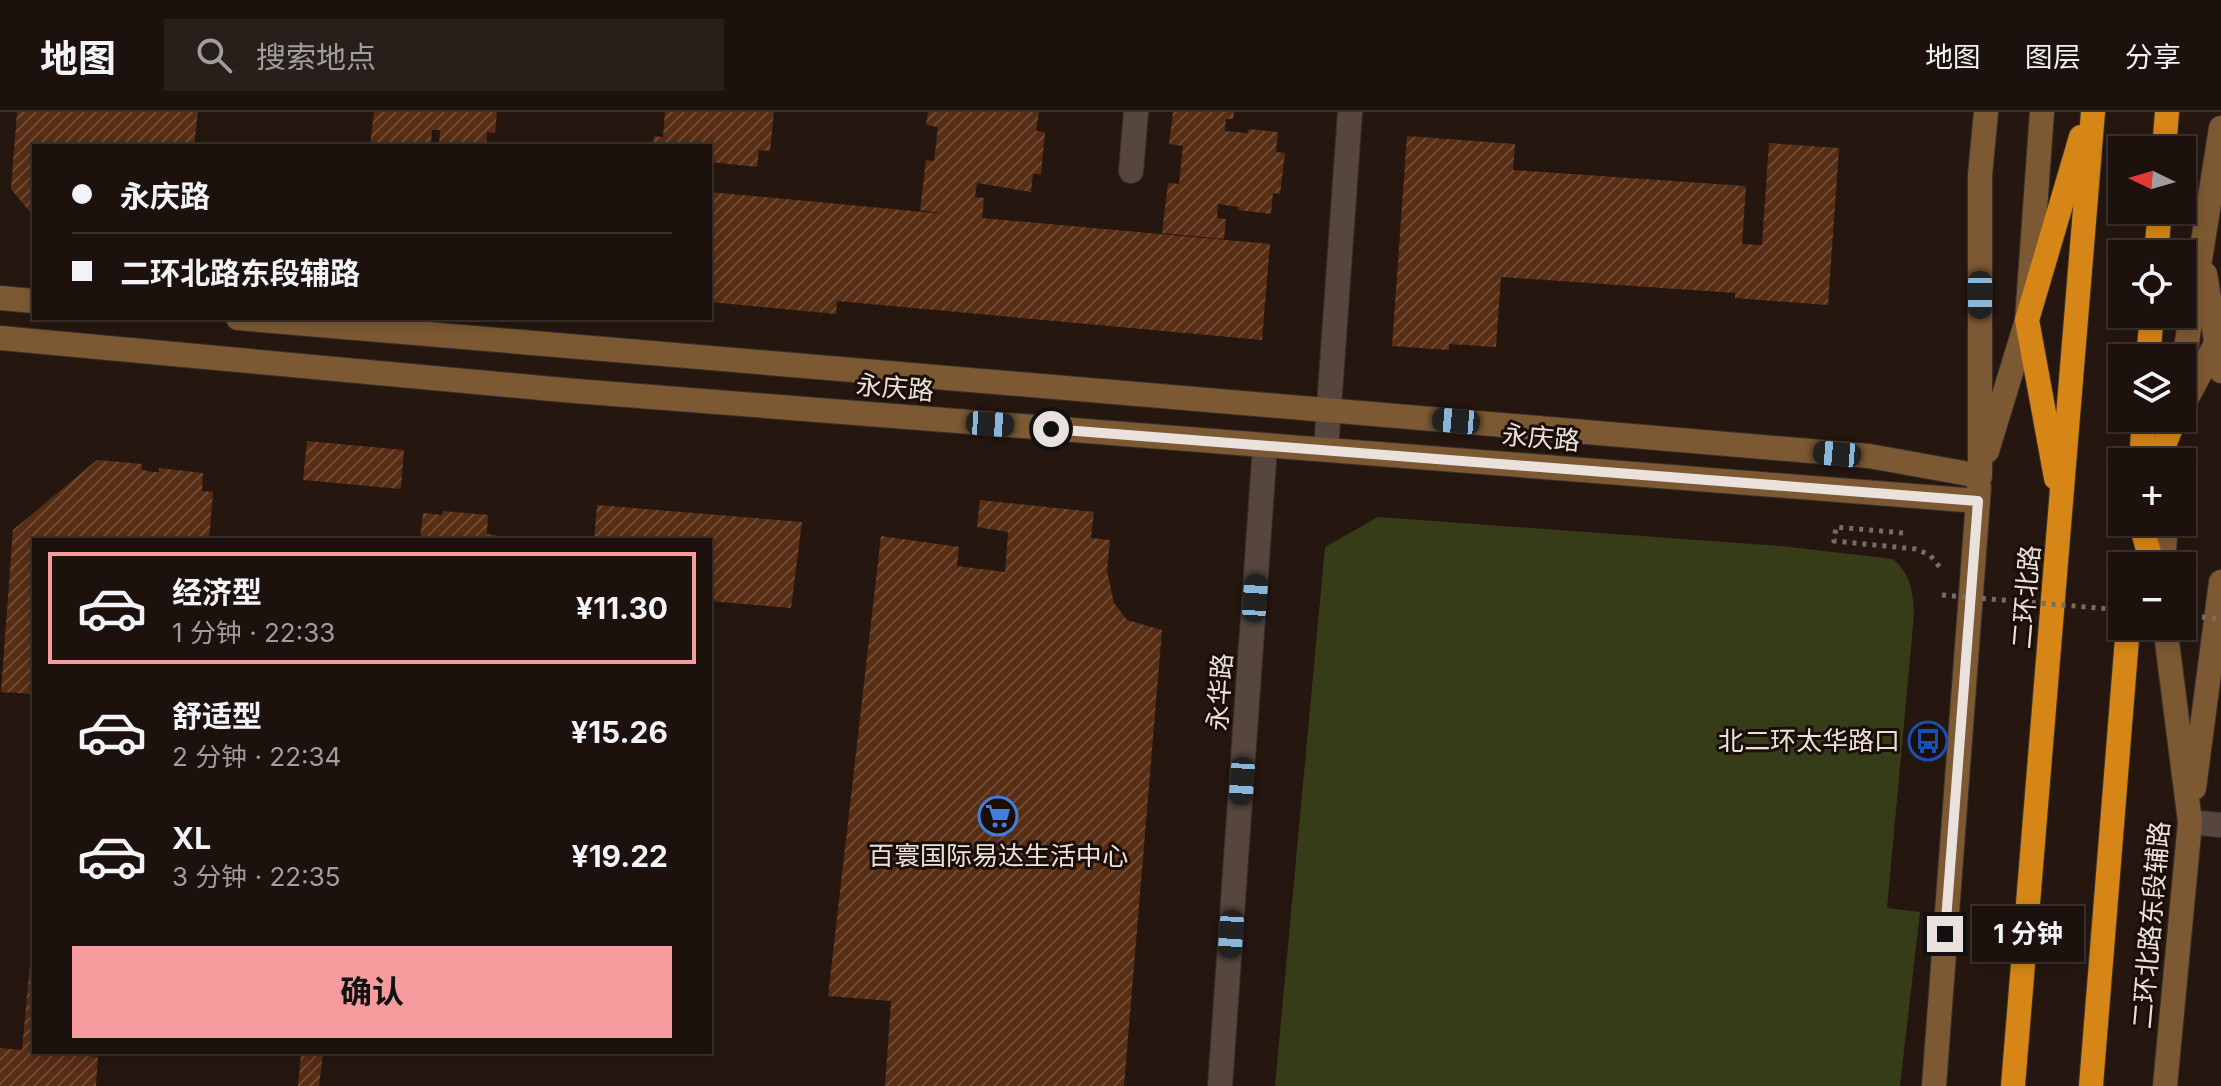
<!DOCTYPE html>
<html lang="zh">
<head>
<meta charset="utf-8">
<style>
  body { margin:0; font-family:Inter,"Noto Sans SC",sans-serif; background:#291f1a; color:#f1f3f6; height:100vh; display:flex; flex-direction:column; font-size:30px; white-space:nowrap }
  * { box-sizing:border-box; margin:0 }
  p { font-size:26px; color:#a09d9d }
  .icon { flex:none; width:44px; height:44px; fill:none; stroke:currentColor; stroke-width:2; stroke-linecap:round; stroke-linejoin:round }
  .map { position:relative; flex:1; overflow:hidden }
  .sheet { position:absolute; left:32px; top:426px; width:680px; height:516px; display:flex; flex-direction:column; background:#1c110c; border-radius:0px; box-shadow:0 4px 12px #0003,0 0 0 2px #3a312d }
  .sheet>* { flex:none }
  .guide { position:absolute; left:32px; top:32px; width:680px; height:176px; border-radius:0px; box-shadow:0 4px 12px #0003,0 0 0 2px #3a312d; display:grid; align-content:center; height:176px; padding:0 40px; background:#1c110c }
  .needle { width:52px; rotate:275deg }
  .tools { position:absolute; left:2108px; top:24px; display:grid; gap:16px }
  .tools a { display:grid; place-items:center; width:88px; height:88px; border-radius:0px; background:#1c110c; box-shadow:0 4px 12px #0003,0 0 0 2px #3a312d; font-size:40px }
  .end { position:absolute; width:36px; height:36px; margin:-18px; border:10px solid #ebe1dc; background:#111; box-shadow:0 0 0 4px #111 }
  .from { border-radius:50% }
  .bubble { position:absolute; height:56px; border-radius:0px; background:#1c110c; box-shadow:0 4px 12px #0003,0 0 0 2px #3a312d; font-size:26px; font-weight:700; line-height:56px; text-align:center }
  .car { position:absolute; width:24px; height:48px; margin:-24px -12px; border-radius:10px; box-shadow:0 0 6px 2px #0007; background:linear-gradient(#222 24%,#8ab4d8 0 40%,#222 0 76%,#8ab4d8 0 86%,#222 0) }
  .guide b { display:flex; align-items:center; gap:28px; height:76px; font-size:30px }
  .guide b+b { border-top:2px solid #3a312d }
  .guide i { width:20px; height:20px; background:#f1f3f6 }
  ul { padding:14px 0 0; list-style:none }
  li { display:flex; align-items:center; gap:24px; height:112px; margin:0 16px 12px; padding:0 24px; border:4px solid transparent; border-radius:0px }
  li div { flex:1 }
  li b { display:block; font-size:30px }
  li em { font-style:normal; font-weight:700 }
  li.current { border-color:#f59b9d }
  li>.icon { width:72px; height:72px; stroke-width:1.5 }
  .primary-button { display:flex; gap:16px; margin-top:auto; padding:16px 40px }
  .primary-button a { flex:1; height:92px; border-radius:0px; background:#f59b9d; color:#111; font-size:32px; font-weight:700; line-height:92px; text-align:center }
  header { display:flex; align-items:center; gap:48px; box-sizing:border-box; height:112px; padding:0 40px; background:#1c110c; border-bottom:2px solid #3a312d }
  header strong { font-size:38px }
  nav { display:flex; gap:44px; margin-inline-start:auto; font-size:28px }
  .search { width:560px; height:72px; background:#291f1a; display:flex; align-items:center; gap:20px; box-sizing:border-box; padding:0 28px; border-radius:0px; color:#a09d9d; font-size:30px }
  .map>svg:first-child { display:block }
</style>
</head>
<body>
<header>
<strong>地图</strong>
<div class="search"><svg class="icon" aria-label="search" viewBox="0 0 24 24"><circle cx="10" cy="10" r="6"/><path d="M15 15l6 6"/></svg>搜索地点</div>
<nav><a>地图</a><a>图层</a><a>分享</a></nav>
</header>
<div class="map">
<svg width="2221" height="974" viewBox="0 0 2221 974">
  <defs>
    <pattern id="building-hatch" width="6" height="6" patternUnits="userSpaceOnUse" patternTransform="scale(2)"><rect width="6" height="6" fill="#572d13"/><path d="M-1 1l2-2M0 6l6-6M5 7l2-2" fill="none" stroke="#6f4b35"/></pattern>
  </defs>
  <rect width="100%" height="100%" fill="#251710"/>
  <path fill="#363c18" d="M1378,405L1781,434L1893,447C1911,463 1913,479 1914,503L1887,796L1920,800L1900,974H1275L1325,435Z"/>
  <g fill="url(#building-hatch)">
    <polygon points="17,0 198,0 194,34 34,34 34,105 11,77"/>
    <polygon points="374,0 497,0 495,21 487,20 486,34 439,33 440,18 432,18 431,32 422,31 422,34 370,34"/>
    <polygon points="665,0 774,0 770,39 759,38 757,55 710,50 710,34 653,34 654,24 663,25"/>
    <polygon points="928,0 1039,0 1036,19 1045,20 1041,62 1033,62 1031,80 977,71 975,85 984,86 982,106 1270,132 1262,228 837,189 836,202 710,190 710,80 945,102 920,98 926,48 934,49 938,15 926,13"/>
    <polygon points="1173,0 1234,0 1233,7 1226,7 1225,19 1248,21 1249,17 1278,20 1276,40 1285,41 1280,82 1273,81 1271,102 1238,98 1239,95 1218,92 1217,106 1226,107 1224,127 1162,121 1168,71 1179,72 1183,34 1169,32"/>
    <polygon points="1407,24 1515,32 1513,58 1746,74 1742,132 1762,133 1769,31 1839,36 1828,193 1735,186 1735,181 1501,165 1496,235 1449,232 1449,238 1392,234"/>
    <polygon points="307,329 404,338 401,377 303,368"/>
    <polygon points="97,348 142,352 142,358 153,360 159,360 159,356 203,361 202,379 213,380 209,428 34,428 34,582 1,580 13,418"/>
    <polygon points="980,388 1094,400 1091,426 1110,428 1107,459 1114,491 1127,508 1162,518 1124,974 885,974 891,889 828,884 881,424 959,435 957,454 1005,460 1008,420 977,415"/>
    <polygon points="597,393 802,410 791,496 710,489 710,428 594,428"/>
    <polygon points="443,399 488,403 487,422 497,423 496,428 420,428 423,401 442,403"/>
    <polygon points="32,828 34,828 34,940 87,940 86,944 98,945 96,974 0,974 0,936 22,938"/>
    <polygon points="301,940 323,940 319,974 298,974"/>
  </g>
  <g fill="none" stroke-linecap="round" stroke-linejoin="round">
    <g stroke="#39302d" stroke-width="26">
      <g id="street">
        <polyline points="1131,59 1136,0"/>
        <polyline points="1326,337 1350,0"/>
        <polyline points="2190,710 2221,713"/>
        <polyline points="1220,974 1265,334"/>
      </g>
    </g>
    <g stroke="#39302d" stroke-width="26">
      <g id="secondary">
        <polyline points="2205,162 2221,259"/>
        <polyline points="0,186 34,189"/>
        <polyline points="238,206 1869,344 1980,364 1980,63 1986,0"/>
        <polyline points="0,226 563,278 1978,389"/>
        <polyline points="2182,261 2221,16"/>
        <polyline points="2182,295 2219,226"/>
        <polyline points="1987,339 2027,208 2042,0"/>
        <polyline points="2163,454 2166,410"/>
        <polyline points="2165,514 2190,710 2165,974"/>
        <polyline points="2194,676 2221,470"/>
        <polyline points="1934,974 1979,375"/>
      </g>
    </g>
    <g stroke="#39302d" stroke-width="26">
      <g id="highway">
        <polyline points="2164,38 2167,0"/>
        <polyline points="2156,142 2160,98"/>
        <polyline points="2148,246 2152,202"/>
        <polyline points="2141,350 2144,306"/>
        <polyline points="2157,350 2174,309"/>
        <polyline points="2056,366 2027,208 2081,25"/>
        <polyline points="2140,410 2153,454"/>
        <polyline points="2013,974 2093,0"/>
        <polyline points="2091,974 2128,514"/>
      </g>
    </g>
    <polyline stroke="#786c65" stroke-width="5" stroke-dasharray="4 6" stroke-linecap="butt" points="1903,421 1836,415 1834,429 1916,437 1930,443 1942,458"/>
    <use href="#street" stroke="#56463e" stroke-width="24"/>
    <use href="#secondary" stroke="#7c5932" stroke-width="24"/>
    <use href="#highway" stroke="#d58616" stroke-width="24"/>
    <g stroke="#786c65" stroke-width="5" stroke-dasharray="4 6" stroke-linecap="butt">
      <polyline points="1942,483 2122,498"/>
      <polyline points="2182,503 2221,507"/>
    </g>
  </g>
  <g fill="none" stroke-linecap="round" stroke-linejoin="round">
    <polyline stroke="#ebe1dc" stroke-width="10" points="1051,317 1978,389 1945,822"/>
  </g>
  <defs>
    <g id="bus-ring" transform="scale(2)"><circle r="9.5" fill="#1b0e07" stroke="#1a4fb4" stroke-width="1.5"/><path d="M-5-6H5V4H4V6H2V4H-2V6H-4V4H-5ZM-3.5-4V0h7V-4ZM-3.5 1.2v1.5H-2V1.2ZM2 1.2v1.5H3.5V1.2Z" fill="#1a4fb4"/></g>
    <g id="supermarket-ring" transform="scale(2)"><circle r="9.5" fill="#1b0e07" stroke="#3f7fe0" stroke-width="1.5"/><path d="M-6-5.5h2.5l.6 2H6L4.5 2H-2.5L-4.4-4H-6ZM-1.5 3.2a1.3 1.3 0 1 0 .1 0ZM3 3.2a1.3 1.3 0 1 0 .1 0Z" fill="#3f7fe0"/></g>
  </defs>
  <g fill-rule="evenodd">
    <use href="#bus-ring" x="1928" y="629"/>
    <use href="#supermarket-ring" x="998" y="704"/>
  </g>
  <g text-anchor="middle" stroke-width="6" stroke-linejoin="round" paint-order="stroke">
    <g font-size="26" fill="#ebe1dc" stroke="#1b0e07">
      <text transform="translate(895 276) rotate(5)" y="9">永庆路</text>
      <text transform="translate(1541 326) rotate(5)" y="9">永庆路</text>
      <text transform="translate(2026 485) rotate(-85)" y="9">二环北路</text>
      <text transform="translate(1220 580) rotate(-86)" y="9">永华路</text>
      <text transform="translate(2151 813) rotate(-85)" y="9">二环北路东段辅路</text>
    </g>
    <g font-size="26" fill="#ebe1dc" stroke="#1b0e07" text-anchor="end">
      <text x="1900" y="638">北二环太华路口</text>
      <text x="998" y="753" text-anchor="middle">百寰国际易达生活中心</text>
    </g>
  </g>
</svg>
<div class="tools">
<a><svg class="needle" viewBox="-14 -14 28 28"><path d="M0-13l5 13h-10z" fill="#e53935"/><path d="M0 13l5-13h-10z" fill="#a09d9d"/></svg></a>
<a><svg class="icon" aria-label="locate" viewBox="0 0 24 24"><circle cx="12" cy="12" r="6"/><path d="M12 2v4M12 18v4M2 12h4M18 12h4"/></svg></a>
<a><svg class="icon" aria-label="layers" viewBox="0 0 24 24"><path d="M12 4l9 5-9 5-9-5zM3 14l9 5 9-5"/></svg></a>
<a>+</a>
<a>−</a>
</div>
<i class="end from" style="left:1051px;top:317px"></i>
<i class="end" style="left:1945px;top:822px"></i>
<div class="bubble" style="left:1972px;top:794px;width:112px">1 分钟</div>
<i class="car" style="left:1980px;top:183px;rotate:180deg"></i>
<i class="car" style="left:1456px;top:309px;rotate:275deg"></i>
<i class="car" style="left:990px;top:312px;rotate:94deg"></i>
<i class="car" style="left:1837px;top:342px;rotate:275deg"></i>
<i class="car" style="left:1255px;top:486px;rotate:4deg"></i>
<i class="car" style="left:1242px;top:669px;rotate:184deg"></i>
<i class="car" style="left:1231px;top:822px;rotate:184deg"></i>
<div class="guide">
<b><i class="from"></i>永庆路</b>
<b><i></i>二环北路东段辅路</b>
</div>
<section class="sheet">
<ul>
<li class="current"><svg class="icon" aria-label="car" viewBox="0 0 24 24"><path d="M5 17H2v-5l4-1 3-4h7l3 4 3 1v5h-3M9 17h6M6 11h13"/><circle cx="7" cy="17" r="2"/><circle cx="17" cy="17" r="2"/></svg><div><b>经济型</b><p>1 分钟 · 22:33</p></div><em>¥11.30</em></li>
<li><svg class="icon" aria-label="car" viewBox="0 0 24 24"><path d="M5 17H2v-5l4-1 3-4h7l3 4 3 1v5h-3M9 17h6M6 11h13"/><circle cx="7" cy="17" r="2"/><circle cx="17" cy="17" r="2"/></svg><div><b>舒适型</b><p>2 分钟 · 22:34</p></div><em>¥15.26</em></li>
<li><svg class="icon" aria-label="car" viewBox="0 0 24 24"><path d="M5 17H2v-5l4-1 3-4h7l3 4 3 1v5h-3M9 17h6M6 11h13"/><circle cx="7" cy="17" r="2"/><circle cx="17" cy="17" r="2"/></svg><div><b>XL</b><p>3 分钟 · 22:35</p></div><em>¥19.22</em></li>
</ul>
<div class="primary-button"><a>确认</a></div>
</section>
</div>
</body>
</html>
